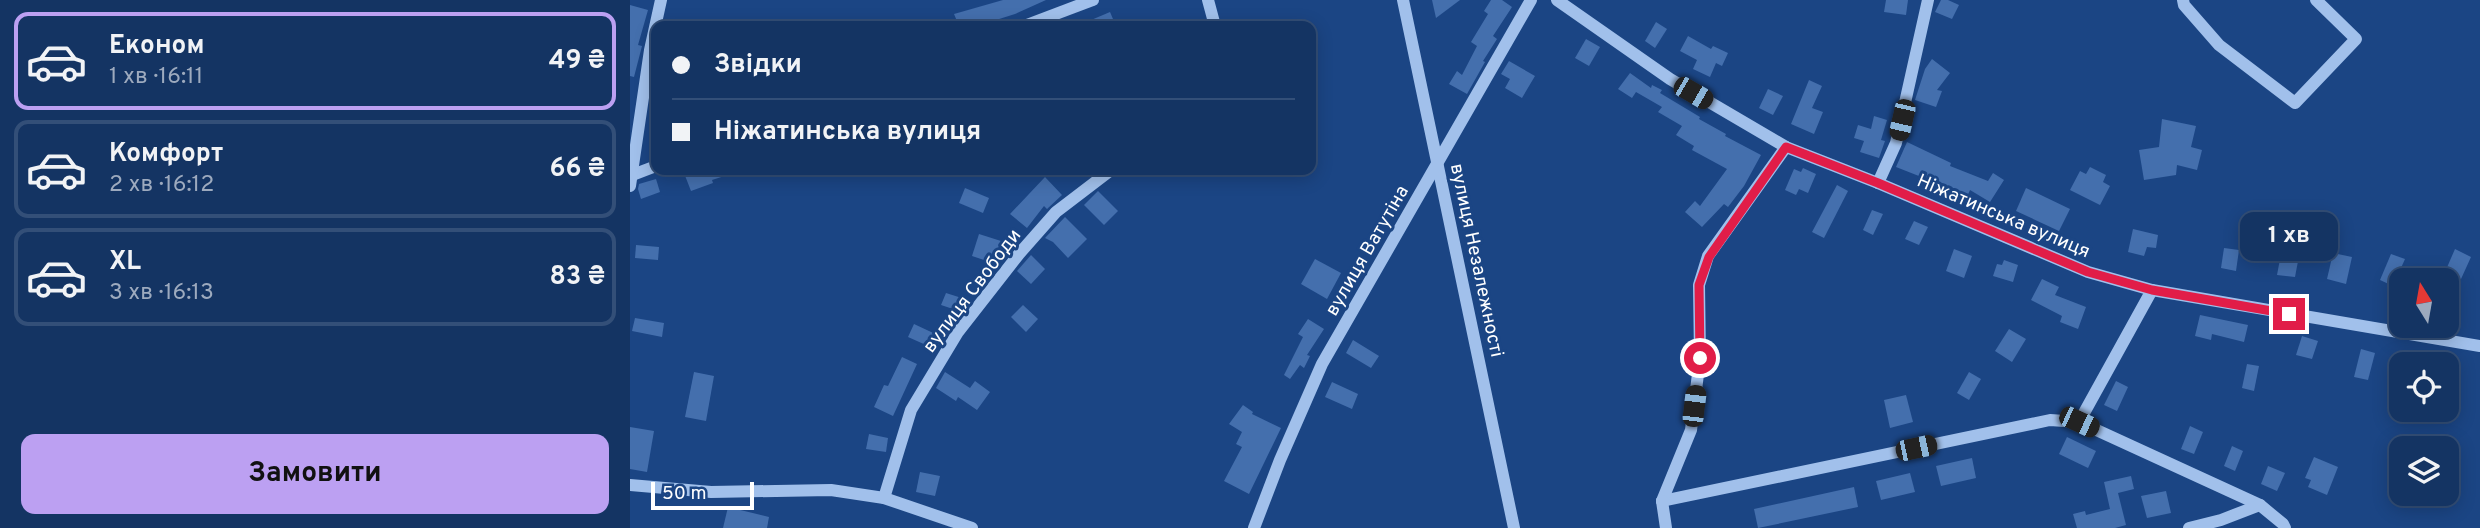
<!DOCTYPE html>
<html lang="uk">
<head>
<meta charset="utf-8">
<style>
  body { margin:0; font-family:Overpass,sans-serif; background:#1d3c69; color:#f1f3f6; height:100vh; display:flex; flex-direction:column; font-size:26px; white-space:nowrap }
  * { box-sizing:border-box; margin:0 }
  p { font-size:23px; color:#9daabe }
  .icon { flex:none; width:38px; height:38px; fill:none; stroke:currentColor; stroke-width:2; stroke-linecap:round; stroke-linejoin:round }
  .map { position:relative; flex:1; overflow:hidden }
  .drawer { display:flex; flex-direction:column; background:#143463; width:630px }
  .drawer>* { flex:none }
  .top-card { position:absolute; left:21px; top:21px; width:665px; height:154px; border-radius:14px; box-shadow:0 4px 18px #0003,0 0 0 2px #334f78; display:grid; align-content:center; height:154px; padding:0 21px; background:#143463 }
  .needle { width:46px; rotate:349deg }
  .tools { position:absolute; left:1759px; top:268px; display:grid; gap:14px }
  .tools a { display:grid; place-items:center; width:70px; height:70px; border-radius:14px; background:#143463; box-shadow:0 4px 18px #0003,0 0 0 2px #334f78; font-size:35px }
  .scale { position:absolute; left:21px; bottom:18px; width:103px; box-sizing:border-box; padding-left:7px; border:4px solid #fff; border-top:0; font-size:19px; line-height:24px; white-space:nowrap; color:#fff; -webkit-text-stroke:5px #1b4584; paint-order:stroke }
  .end { position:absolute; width:32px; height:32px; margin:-16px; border:9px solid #e11d48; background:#fff; box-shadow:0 0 0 4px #fff }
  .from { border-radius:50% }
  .bubble { position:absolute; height:49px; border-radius:14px; background:#143463; box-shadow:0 4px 18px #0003,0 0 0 2px #334f78; font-size:23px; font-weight:700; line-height:49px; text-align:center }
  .car { position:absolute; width:21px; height:42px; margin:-21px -10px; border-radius:9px; box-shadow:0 0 5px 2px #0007; background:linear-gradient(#222 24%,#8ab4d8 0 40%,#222 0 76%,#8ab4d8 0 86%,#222 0) }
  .top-card b { display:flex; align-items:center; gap:24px; height:66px; font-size:26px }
  .top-card b+b { border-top:2px solid #334f78 }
  .top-card i { width:18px; height:18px; background:#f1f3f6 }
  ul { padding:12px 0 0; list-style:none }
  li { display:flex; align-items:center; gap:21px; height:98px; margin:0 14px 10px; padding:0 7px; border:4px solid #334f78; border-radius:14px }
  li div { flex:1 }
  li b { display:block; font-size:26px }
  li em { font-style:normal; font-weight:700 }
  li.selected { border-color:#bca0f2 }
  li>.icon { width:63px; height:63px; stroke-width:1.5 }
  .button { display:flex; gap:14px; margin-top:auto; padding:14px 21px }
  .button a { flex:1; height:80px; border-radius:14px; background:#bca0f2; color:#111; font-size:28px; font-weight:700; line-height:80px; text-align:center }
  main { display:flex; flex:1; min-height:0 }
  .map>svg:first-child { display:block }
</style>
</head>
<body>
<main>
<section class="drawer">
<ul>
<li class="selected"><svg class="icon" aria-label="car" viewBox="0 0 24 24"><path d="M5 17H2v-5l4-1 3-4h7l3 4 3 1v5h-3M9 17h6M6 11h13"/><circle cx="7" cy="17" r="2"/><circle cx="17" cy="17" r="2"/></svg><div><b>Економ</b><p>1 хв · 16:11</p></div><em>49 ₴</em></li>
<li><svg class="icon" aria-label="car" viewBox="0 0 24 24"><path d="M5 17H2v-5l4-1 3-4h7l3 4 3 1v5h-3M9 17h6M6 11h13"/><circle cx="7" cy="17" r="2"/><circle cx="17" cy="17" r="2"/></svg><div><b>Комфорт</b><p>2 хв · 16:12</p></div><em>66 ₴</em></li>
<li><svg class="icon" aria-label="car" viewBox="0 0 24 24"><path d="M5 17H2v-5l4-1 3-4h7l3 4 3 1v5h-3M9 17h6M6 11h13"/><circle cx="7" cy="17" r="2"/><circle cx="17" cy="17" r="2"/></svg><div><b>XL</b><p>3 хв · 16:13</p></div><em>83 ₴</em></li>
</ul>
<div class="button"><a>Замовити</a></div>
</section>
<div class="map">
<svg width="1850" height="528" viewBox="0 0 1850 528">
  <rect width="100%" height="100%" fill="#1b4584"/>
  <g fill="#446fad">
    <polygon points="373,0 416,0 385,14 347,26 329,26 324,14"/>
    <polygon points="802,0 830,0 806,18"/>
    <polygon points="861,0 872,0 882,7 863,36 867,39 853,61 855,62 837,94 819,84 827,71 832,75 847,46 841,42 858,14 854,11"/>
    <polygon points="1256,0 1278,0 1276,15 1254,12"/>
    <polygon points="1311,0 1318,0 1329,5 1322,19 1305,12"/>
    <polygon points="0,5 18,10 8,45 12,46 4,77 0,76"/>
    <polygon points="480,12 486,26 447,26"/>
    <polygon points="1026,22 1037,29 1025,48 1015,41"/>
    <polygon points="1058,36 1081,49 1083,46 1098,53 1092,66 1086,63 1080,77 1063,69 1067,60 1050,51"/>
    <polygon points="956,39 970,47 959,66 945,58"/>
    <polygon points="1302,59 1320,73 1307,90 1312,91 1306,107 1285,100 1295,69"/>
    <polygon points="879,61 905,76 892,98 875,88 880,79 871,74"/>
    <polygon points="1000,73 1021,88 1022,85 1032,90 1030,93 1070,117 1069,119 1096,134 1095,136 1131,155 1114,186 1098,207 1094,204 1072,227 1055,212 1065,201 1070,206 1097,169 1062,150 1064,146 1046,135 1052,126 1028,112 1032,107 1006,92 1002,98 988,89"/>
    <polygon points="1179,80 1192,86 1182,108 1193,112 1184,134 1161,124"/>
    <polygon points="1138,89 1153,96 1143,115 1129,108"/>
    <polygon points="1244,116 1257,120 1251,140 1255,141 1249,158 1230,152 1234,141 1224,138 1228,125 1241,129"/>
    <polygon points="1532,119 1566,126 1561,147 1572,150 1567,170 1547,165 1546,175 1514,180 1509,150 1529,147"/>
    <polygon points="1277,142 1321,163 1320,166 1358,181 1363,173 1374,180 1360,202 1340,190 1336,199 1325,195 1327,191 1266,167"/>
    <polygon points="1460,167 1476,175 1473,182 1480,186 1470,205 1440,190 1450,171 1456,174"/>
    <polygon points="1173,168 1186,174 1178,193 1169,189 1166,195 1155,190 1164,169 1171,172"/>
    <polygon points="62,170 106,170 107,172 82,180 83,183 61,191 54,173"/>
    <polygon points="415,177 432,195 417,209 414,206 397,228 380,214"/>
    <polygon points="26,179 30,192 11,199 8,189 9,184"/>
    <polygon points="1207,185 1218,191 1194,238 1182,232"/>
    <polygon points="335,188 359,198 353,213 329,203"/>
    <polygon points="1396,188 1440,209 1429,231 1386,211"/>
    <polygon points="468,191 488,211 474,225 454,205"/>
    <polygon points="1242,210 1253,214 1243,235 1233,230"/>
    <polygon points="435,217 457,239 438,258 423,242 415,238"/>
    <polygon points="1284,221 1298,227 1289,245 1275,239"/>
    <polygon points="1503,229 1528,235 1526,248 1517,247 1514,256 1498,252"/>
    <polygon points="349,234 371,241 363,263 342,256"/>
    <polygon points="6,245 29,247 28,260 5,258"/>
    <polygon points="1594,248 1609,250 1606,271 1591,268"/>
    <polygon points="1324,249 1342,256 1334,278 1316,271"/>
    <polygon points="1825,249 1841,257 1831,279 1815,272"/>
    <polygon points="1703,253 1722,257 1716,284 1697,279"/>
    <polygon points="1651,254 1669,256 1665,277 1647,275"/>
    <polygon points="1761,254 1775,259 1763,286 1750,280"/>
    <polygon points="401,255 415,269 401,284 387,271"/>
    <polygon points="685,259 711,273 697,299 671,284"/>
    <polygon points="1374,260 1388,265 1383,282 1363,276 1367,264 1372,265"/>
    <polygon points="1412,279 1429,287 1425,295 1456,307 1448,329 1430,322 1432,316 1401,300"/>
    <polygon points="316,293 338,300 332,312 311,305"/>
    <polygon points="393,305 408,319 396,332 381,317"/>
    <polygon points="1570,315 1618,325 1614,342 1582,334 1581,340 1565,336"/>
    <polygon points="5,318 34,323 32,337 2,331"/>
    <polygon points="678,319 694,329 677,355 680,356 674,368 670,365 660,379 654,375 673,337 668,334"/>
    <polygon points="284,324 314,338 309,346 297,342 296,345 278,337"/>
    <polygon points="1379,329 1396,339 1382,362 1365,351"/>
    <polygon points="1672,336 1688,341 1682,359 1666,355"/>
    <polygon points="723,340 749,356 741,368 716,353"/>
    <polygon points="1731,349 1745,353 1738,380 1724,377"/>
    <polygon points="272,357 287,364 263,416 244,407 254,385 258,386"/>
    <polygon points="1617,364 1629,366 1624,391 1612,388"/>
    <polygon points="64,372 84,376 76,421 55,417"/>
    <polygon points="315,372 340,388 345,381 360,392 347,410 328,397 326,401 306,388"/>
    <polygon points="1339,372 1351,379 1339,400 1327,393"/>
    <polygon points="1486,381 1498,387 1487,411 1474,405"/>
    <polygon points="702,382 728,394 722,409 695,397"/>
    <polygon points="1276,395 1283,422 1260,428 1254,400"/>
    <polygon points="613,405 623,412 622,414 651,428 619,494 594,481 612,447 606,444 612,432 599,424"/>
    <polygon points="1560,426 1573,432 1564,454 1551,449"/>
    <polygon points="0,427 24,431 17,472 0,469"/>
    <polygon points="239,434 258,438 256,452 236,449"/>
    <polygon points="1437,437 1466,451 1458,468 1429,454"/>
    <polygon points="1602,446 1613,451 1605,471 1594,466"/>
    <polygon points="1684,457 1708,467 1697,495 1678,487 1681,480 1675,478"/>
    <polygon points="1342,458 1346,478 1311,486 1306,466"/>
    <polygon points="1638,466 1655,473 1647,491 1631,484"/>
    <polygon points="290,472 310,476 305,496 286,492"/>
    <polygon points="1280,473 1285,492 1251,500 1246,481"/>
    <polygon points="1501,476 1504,489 1488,493 1496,525 1485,528 1447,528 1443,514 1455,511 1456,515 1480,509 1474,482"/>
    <polygon points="1224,487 1228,507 1128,528 1124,509"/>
    <polygon points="1536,491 1541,513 1517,518 1511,496"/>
    <polygon points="98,507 139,517 137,528 93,528"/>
  </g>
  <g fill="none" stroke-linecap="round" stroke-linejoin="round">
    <g stroke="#a1c0eb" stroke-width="12">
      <polyline points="578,0 585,26"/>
      <polyline points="773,0 884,528"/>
      <polyline points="927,0 1040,79 1156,147 1248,183 1458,272 1522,290 1850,346"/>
      <polyline points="1553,0 1554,5 1589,45 1665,103 1726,39 1686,0"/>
      <polyline points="394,26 463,0"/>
      <polyline points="0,176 26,166"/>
      <polyline points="1248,183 1266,143 1298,0"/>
      <polyline points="0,186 20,50 31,0"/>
      <polyline points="1449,422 1522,290"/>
      <polyline points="0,485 81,492 201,490 254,498 342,528"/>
      <polyline points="254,498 281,410 328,332 389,254 426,212 481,170"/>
      <polyline points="1032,501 1420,420 1449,422 1630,505 1653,524 1655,528"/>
      <polyline points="1032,501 1061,430 1070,358 1069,285 1078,256 1156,147"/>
      <polyline points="1032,501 1036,528"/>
      <polyline points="624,528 650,460 692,364 901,0"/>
      <polyline points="1559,528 1591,520 1630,505"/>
    </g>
  </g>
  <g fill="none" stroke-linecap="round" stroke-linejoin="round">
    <polyline stroke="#e11d48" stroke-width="9" points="1070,358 1069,285 1079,257 1156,147 1248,183 1458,272 1522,290 1659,314"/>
  </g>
  <g text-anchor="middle" stroke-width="6" stroke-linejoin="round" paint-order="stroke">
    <g font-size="19" fill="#fff" stroke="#1b4584">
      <text transform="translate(1374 215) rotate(23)" y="7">Ніжатинська вулиця</text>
      <text transform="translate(736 250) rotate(-60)" y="7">вулиця Ватутіна</text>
      <text transform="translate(848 260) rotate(78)" y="7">вулиця Незалежності</text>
      <text transform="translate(341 290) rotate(-53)" y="7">вулиця Свободи</text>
    </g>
  </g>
</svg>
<div class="tools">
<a><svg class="needle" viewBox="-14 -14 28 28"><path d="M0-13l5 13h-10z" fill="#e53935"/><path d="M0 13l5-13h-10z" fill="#9daabe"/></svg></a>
<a><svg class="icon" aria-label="locate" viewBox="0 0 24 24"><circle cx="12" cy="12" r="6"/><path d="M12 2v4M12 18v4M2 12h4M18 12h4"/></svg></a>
<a><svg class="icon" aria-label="layers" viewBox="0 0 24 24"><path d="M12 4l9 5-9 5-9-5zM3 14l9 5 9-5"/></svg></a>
</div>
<div class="scale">50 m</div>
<i class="end from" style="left:1070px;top:358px"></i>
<i class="end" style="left:1659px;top:314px"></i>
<div class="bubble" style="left:1610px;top:212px;width:98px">1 хв</div>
<i class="car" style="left:1063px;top:93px;rotate:120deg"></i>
<i class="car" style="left:1272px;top:120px;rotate:193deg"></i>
<i class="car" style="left:1064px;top:406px;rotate:7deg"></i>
<i class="car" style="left:1449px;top:422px;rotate:115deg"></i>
<i class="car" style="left:1286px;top:448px;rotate:78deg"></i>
<div class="top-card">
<b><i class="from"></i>Звідки</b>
<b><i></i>Ніжатинська вулиця</b>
</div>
</div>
</main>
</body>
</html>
